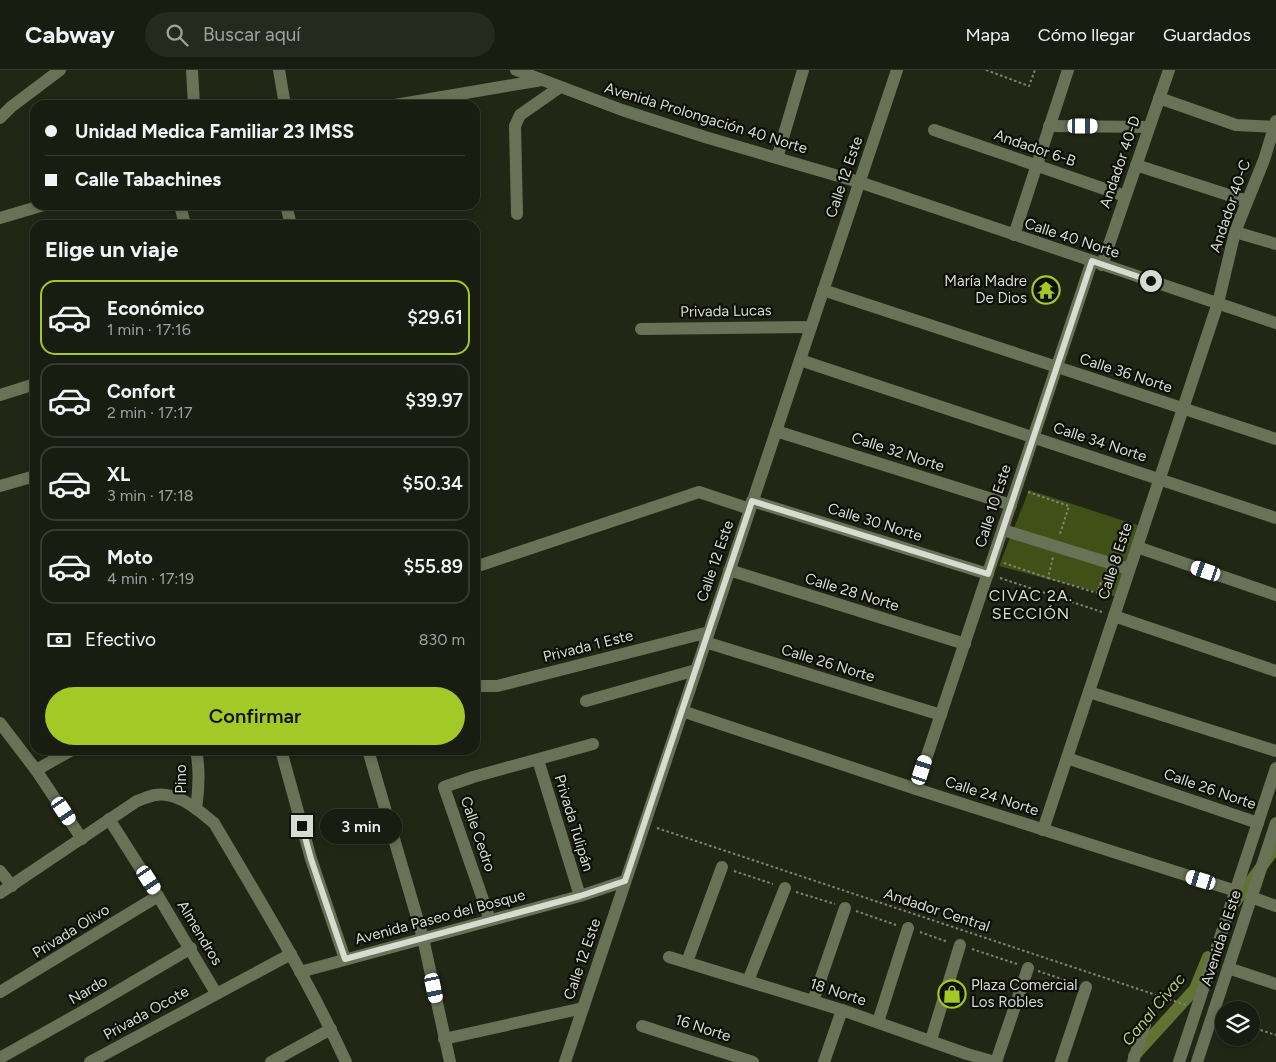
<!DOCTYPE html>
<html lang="es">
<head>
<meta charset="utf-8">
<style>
  body { margin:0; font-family:Figtree,sans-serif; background:#26291e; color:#f1f3f6; height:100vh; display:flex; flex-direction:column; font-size:19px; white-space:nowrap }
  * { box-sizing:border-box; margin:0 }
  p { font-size:16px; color:#9fa19f }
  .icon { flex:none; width:28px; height:28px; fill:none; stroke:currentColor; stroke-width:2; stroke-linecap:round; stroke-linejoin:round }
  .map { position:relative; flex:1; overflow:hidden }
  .details { position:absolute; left:30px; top:150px; width:450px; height:535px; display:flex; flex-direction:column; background:#191c10; border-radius:15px; box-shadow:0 2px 8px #0003,0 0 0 1px #373a30 }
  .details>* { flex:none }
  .guide { position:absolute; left:30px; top:30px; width:450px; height:110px; border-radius:15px; box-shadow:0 2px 8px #0003,0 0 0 1px #373a30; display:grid; align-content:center; height:110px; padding:0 15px; background:#191c10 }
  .fabs { position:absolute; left:1215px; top:931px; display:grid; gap:10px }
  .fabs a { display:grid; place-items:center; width:45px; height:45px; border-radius:50%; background:#191c10; box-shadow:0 2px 8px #0003,0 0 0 1px #373a30; font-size:25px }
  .end { position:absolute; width:22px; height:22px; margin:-11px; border:6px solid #d7dbd0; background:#111; box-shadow:0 0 0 2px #111 }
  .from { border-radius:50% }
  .bubble { position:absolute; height:35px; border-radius:18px; background:#191c10; box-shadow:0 2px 8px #0003,0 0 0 1px #373a30; font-size:16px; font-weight:600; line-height:35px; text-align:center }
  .car { position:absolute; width:15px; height:30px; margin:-15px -8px; border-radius:6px; box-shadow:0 0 4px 1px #0007; background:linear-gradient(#fff 24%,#345 0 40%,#fff 0 76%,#345 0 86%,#fff 0) }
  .guide b { display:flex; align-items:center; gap:18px; height:48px; font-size:19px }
  .guide b+b { border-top:1px solid #373a30 }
  .guide i { width:12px; height:12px; background:#f1f3f6 }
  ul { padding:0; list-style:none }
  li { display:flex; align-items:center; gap:15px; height:75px; margin:0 10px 8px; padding:0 5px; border:2px solid #373a30; border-radius:15px }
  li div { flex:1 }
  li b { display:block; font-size:19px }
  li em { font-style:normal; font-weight:600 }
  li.on { border-color:#a3c926 }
  li>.icon { width:45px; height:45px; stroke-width:1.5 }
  h2 { padding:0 15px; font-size:22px; line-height:60px }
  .pay { display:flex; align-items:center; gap:12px; height:55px; padding:0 15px; font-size:19px }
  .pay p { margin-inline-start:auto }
  .action { display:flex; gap:10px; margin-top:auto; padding:10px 15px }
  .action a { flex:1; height:58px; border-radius:30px; background:#a3c926; color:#111; font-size:20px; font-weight:600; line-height:58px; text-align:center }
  header { display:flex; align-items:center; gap:30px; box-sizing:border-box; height:70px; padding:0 25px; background:#191c10; border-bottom:1px solid #373a30 }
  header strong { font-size:24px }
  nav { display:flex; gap:28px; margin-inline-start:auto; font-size:18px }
  .search { width:350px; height:45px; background:#26291e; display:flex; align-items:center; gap:12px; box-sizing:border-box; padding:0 18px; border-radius:28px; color:#9fa19f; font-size:19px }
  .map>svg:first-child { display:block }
</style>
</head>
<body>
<header>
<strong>Cabway</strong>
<div class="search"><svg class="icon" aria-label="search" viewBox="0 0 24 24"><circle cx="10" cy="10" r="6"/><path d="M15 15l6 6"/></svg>Buscar aquí</div>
<nav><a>Mapa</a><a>Cómo llegar</a><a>Guardados</a></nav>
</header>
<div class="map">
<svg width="1276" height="992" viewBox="0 0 1276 992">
  <rect width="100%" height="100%" fill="#212615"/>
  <polygon fill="#415017" points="1029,420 1140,456 1117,527 999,496"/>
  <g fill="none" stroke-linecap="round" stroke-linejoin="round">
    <g stroke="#617333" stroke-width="12">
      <polyline points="1233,835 1276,777"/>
      <polyline points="1134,986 1195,919 1208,887"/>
    </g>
    <g stroke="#7f8476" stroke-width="2" stroke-dasharray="2.5 2.5" stroke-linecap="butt">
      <polyline points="986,0 1029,16 1035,0"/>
      <polyline points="1028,422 1069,436 1060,464"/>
      <polyline points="1004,493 1048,508 1053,487"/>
      <polyline points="1000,508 1102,542"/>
      <polyline points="1048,508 1097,523 1104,504"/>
      <polyline points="657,758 1186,935"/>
      <polyline points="734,801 773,814"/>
      <polyline points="796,822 835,834"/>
      <polyline points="856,841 896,855"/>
      <polyline points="920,862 948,872"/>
      <polyline points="972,879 1017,894"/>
      <polyline points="1038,901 1074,913"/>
      <polyline points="1251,957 1276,965"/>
    </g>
    <g stroke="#697257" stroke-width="12">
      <polyline points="192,0 194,35"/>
      <polyline points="279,0 285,35"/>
      <polyline points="516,0 622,40 705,67 859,112 1276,253"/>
      <polyline points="1159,28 1236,55 1276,57"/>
      <polyline points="395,35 542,10"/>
      <polyline points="0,48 11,37 60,0"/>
      <polyline points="1049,56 1149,57"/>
      <polyline points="934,60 1125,126"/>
      <polyline points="777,88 803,0"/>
      <polyline points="1136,95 1247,131"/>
      <polyline points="180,135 185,155"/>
      <polyline points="286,135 291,155"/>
      <polyline points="517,144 515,56 520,45 560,17"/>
      <polyline points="0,148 44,135"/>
      <polyline points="1235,162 1276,174"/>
      <polyline points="1014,165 1068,0"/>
      <polyline points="1102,195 1169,0"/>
      <polyline points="823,220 1276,369"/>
      <polyline points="641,259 811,257"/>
      <polyline points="800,290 1276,448"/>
      <polyline points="0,325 35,314"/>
      <polyline points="776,361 1011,435"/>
      <polyline points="0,416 35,406"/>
      <polyline points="752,431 988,504"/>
      <polyline points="1003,460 1129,499"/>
      <polyline points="1137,477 1276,525"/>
      <polyline points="475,497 699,422 750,439"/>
      <polyline points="729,500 965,574"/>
      <polyline points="1114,546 1276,601"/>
      <polyline points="705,572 941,645"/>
      <polyline points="475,616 497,616 709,562"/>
      <polyline points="1089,622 1276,681"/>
      <polyline points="586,631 696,600"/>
      <polyline points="682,641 916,719 1236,821"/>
      <polyline points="0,653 36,700 82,769"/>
      <path d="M196,680C200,700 199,719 196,739"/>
      <polyline points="281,680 311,789 345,889"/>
      <polyline points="368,680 423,868 450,992"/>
      <polyline points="1067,688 1258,753"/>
      <polyline points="538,690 580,826"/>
      <polyline points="36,700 72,680"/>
      <polyline points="916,719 1092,191"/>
      <polyline points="109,749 158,826 216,923"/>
      <polyline points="1043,760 1218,233 1235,162 1264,90 1276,51"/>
      <polyline points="0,801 12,816"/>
      <path d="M0,823L137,731C143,729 149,726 155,725C177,721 198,740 214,753C260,831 308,909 346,992"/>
      <polyline points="1251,827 1276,836"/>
      <polyline points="490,850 444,717 473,707 593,674"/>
      <polyline points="669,887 842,940 967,984 995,992"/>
      <polyline points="687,892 722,797"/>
      <polyline points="1228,898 1276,914"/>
      <polyline points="300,902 580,826 625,811"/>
      <polyline points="748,911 785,818"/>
      <polyline points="0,922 158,826"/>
      <polyline points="813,931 845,838"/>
      <polyline points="878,952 908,858"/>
      <polyline points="642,956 753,992"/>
      <polyline points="444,969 583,938"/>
      <polyline points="931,970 960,875"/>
      <polyline points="0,988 96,934 191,878"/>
      <polyline points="90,992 291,884"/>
      <polyline points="271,992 331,959"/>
      <polyline points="565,992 897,0"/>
      <polyline points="824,992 842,940"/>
      <polyline points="996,992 1028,898"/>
      <polyline points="1061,992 1086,917"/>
      <polyline points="1133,992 1145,955"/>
      <polyline points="1179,992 1276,698"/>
      <polyline points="1197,992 1276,753"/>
    </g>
  </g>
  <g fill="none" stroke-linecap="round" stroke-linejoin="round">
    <polyline stroke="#d7dbd0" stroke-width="6" points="302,756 311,789 345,889 580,826 625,811 752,431 988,504 1092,191 1151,211"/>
  </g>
  <defs>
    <g id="temple-ring" transform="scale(1.4375)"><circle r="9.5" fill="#0c0e07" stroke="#a3c926" stroke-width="1.5"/><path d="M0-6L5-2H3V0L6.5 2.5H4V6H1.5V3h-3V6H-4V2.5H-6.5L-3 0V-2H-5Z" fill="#a3c926"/></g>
    <g id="shop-ring" transform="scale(1.4375)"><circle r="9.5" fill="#0c0e07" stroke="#a3c926" stroke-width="1.5"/><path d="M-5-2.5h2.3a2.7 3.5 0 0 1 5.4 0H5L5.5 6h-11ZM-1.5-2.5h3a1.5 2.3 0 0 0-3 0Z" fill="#a3c926"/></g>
  </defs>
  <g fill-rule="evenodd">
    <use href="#temple-ring" x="1046" y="220"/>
    <use href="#shop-ring" x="952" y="924"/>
  </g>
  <g text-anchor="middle" stroke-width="4.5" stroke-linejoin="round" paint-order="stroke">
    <g font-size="15" fill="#d7dbd0" stroke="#0c0e07">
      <text transform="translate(706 48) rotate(17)" y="5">Avenida Prolongación 40 Norte</text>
      <text transform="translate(1035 78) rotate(19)" y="5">Andador 6-B</text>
      <text transform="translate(1120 92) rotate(-71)" y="5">Andador 40-D</text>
      <text transform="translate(844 107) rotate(-71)" y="5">Calle 12 Este</text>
      <text transform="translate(1230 136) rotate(-71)" y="5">Andador 40-C</text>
      <text transform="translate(1072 168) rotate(18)" y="5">Calle 40 Norte</text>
      <text transform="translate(726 241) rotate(-1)" y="5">Privada Lucas</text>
      <text transform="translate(1126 303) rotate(18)" y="5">Calle 36 Norte</text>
      <text transform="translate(1100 372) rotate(18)" y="5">Calle 34 Norte</text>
      <text transform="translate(898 382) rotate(18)" y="5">Calle 32 Norte</text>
      <text transform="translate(993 436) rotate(-72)" y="5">Calle 10 Este</text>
      <text transform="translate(875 452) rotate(17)" y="5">Calle 30 Norte</text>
      <text transform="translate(715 491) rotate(-71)" y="5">Calle 12 Este</text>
      <text transform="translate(1115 491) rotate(-72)" y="5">Calle 8 Este</text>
      <text transform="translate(852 522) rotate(17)" y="5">Calle 28 Norte</text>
      <text transform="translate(588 576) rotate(-14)" y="5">Privada 1 Este</text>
      <text transform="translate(828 593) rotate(17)" y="5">Calle 26 Norte</text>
      <text transform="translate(181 709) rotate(-90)" y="5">Pino</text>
      <text transform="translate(1210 719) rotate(19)" y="5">Calle 26 Norte</text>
      <text transform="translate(992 726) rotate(18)" y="5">Calle 24 Norte</text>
      <text transform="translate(574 753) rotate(73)" y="5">Privada Tulipán</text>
      <text transform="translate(478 764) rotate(71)" y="5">Calle Cedro</text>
      <text transform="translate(937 840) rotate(18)" y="5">Andador Central</text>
      <text transform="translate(440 847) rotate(-15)" y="5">Avenida Paseo del Bosque</text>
      <text transform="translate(71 861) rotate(-32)" y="5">Privada Olivo</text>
      <text transform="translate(200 863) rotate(59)" y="5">Almendros</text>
      <text transform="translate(1221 868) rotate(-72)" y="5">Avenida 6 Este</text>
      <text transform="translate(582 889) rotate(-71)" y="5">Calle 12 Este</text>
      <text transform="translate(88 920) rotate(-30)" y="5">Nardo</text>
      <text transform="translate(838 922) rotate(18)" y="5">18 Norte</text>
      <text transform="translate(146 943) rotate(-29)" y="5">Privada Ocote</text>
      <text transform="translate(703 958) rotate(18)" y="5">16 Norte</text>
    </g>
    <g font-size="15" fill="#d7dbd0" stroke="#0c0e07" text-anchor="end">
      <text x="1027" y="216">María Madre<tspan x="1027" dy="17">De Dios</tspan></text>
      <text x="971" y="920" text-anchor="start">Plaza Comercial<tspan x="971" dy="17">Los Robles</tspan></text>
    </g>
    <g font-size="16" letter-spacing="1" fill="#d7dec8" stroke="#0c0e07">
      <text x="1031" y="531">CIVAC 2A.<tspan x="1031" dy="18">SECCIÓN</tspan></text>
    </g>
    <g font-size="16" font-style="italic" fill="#b5cf74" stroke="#0c0e07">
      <text transform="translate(1153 939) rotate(-50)" y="6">Canal Civac</text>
    </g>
  </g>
</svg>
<div class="fabs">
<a><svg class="icon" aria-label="layers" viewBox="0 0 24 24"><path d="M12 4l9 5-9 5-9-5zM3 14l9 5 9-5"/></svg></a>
</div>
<i class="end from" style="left:1151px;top:211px"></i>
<i class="end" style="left:302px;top:756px"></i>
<div class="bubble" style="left:320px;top:739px;width:82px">3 min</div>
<i class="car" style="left:1083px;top:56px;rotate:90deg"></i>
<i class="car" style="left:1206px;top:501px;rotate:289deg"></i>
<i class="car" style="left:922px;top:700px;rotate:18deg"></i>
<i class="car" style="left:64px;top:741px;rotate:146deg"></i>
<i class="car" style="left:149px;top:810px;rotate:147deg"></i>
<i class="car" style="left:1201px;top:810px;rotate:287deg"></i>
<i class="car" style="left:434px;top:918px;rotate:168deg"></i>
<div class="guide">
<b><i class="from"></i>Unidad Medica Familiar 23 IMSS</b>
<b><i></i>Calle Tabachines</b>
</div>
<section class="details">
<h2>Elige un viaje</h2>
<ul>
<li class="on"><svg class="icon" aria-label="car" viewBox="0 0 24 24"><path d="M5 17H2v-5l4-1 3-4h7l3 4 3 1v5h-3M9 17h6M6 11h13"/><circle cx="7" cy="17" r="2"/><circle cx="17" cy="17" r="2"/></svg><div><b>Económico</b><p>1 min · 17:16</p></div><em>$29.61</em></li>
<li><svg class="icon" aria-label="car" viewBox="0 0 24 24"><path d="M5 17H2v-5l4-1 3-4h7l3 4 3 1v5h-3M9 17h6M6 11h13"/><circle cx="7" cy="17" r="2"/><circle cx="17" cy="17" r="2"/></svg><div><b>Confort</b><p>2 min · 17:17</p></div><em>$39.97</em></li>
<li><svg class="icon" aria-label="car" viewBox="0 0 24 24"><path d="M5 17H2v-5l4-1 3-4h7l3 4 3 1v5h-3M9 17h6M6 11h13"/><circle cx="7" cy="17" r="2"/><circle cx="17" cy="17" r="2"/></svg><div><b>XL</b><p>3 min · 17:18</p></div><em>$50.34</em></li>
<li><svg class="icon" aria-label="car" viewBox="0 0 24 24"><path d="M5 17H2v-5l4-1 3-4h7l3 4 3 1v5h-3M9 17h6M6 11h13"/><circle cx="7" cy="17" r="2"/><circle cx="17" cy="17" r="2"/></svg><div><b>Moto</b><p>4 min · 17:19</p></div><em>$55.89</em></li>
</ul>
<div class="pay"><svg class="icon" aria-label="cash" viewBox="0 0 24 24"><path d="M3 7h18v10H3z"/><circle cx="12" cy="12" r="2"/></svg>Efectivo<p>830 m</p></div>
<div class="action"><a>Confirmar</a></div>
</section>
</div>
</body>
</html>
